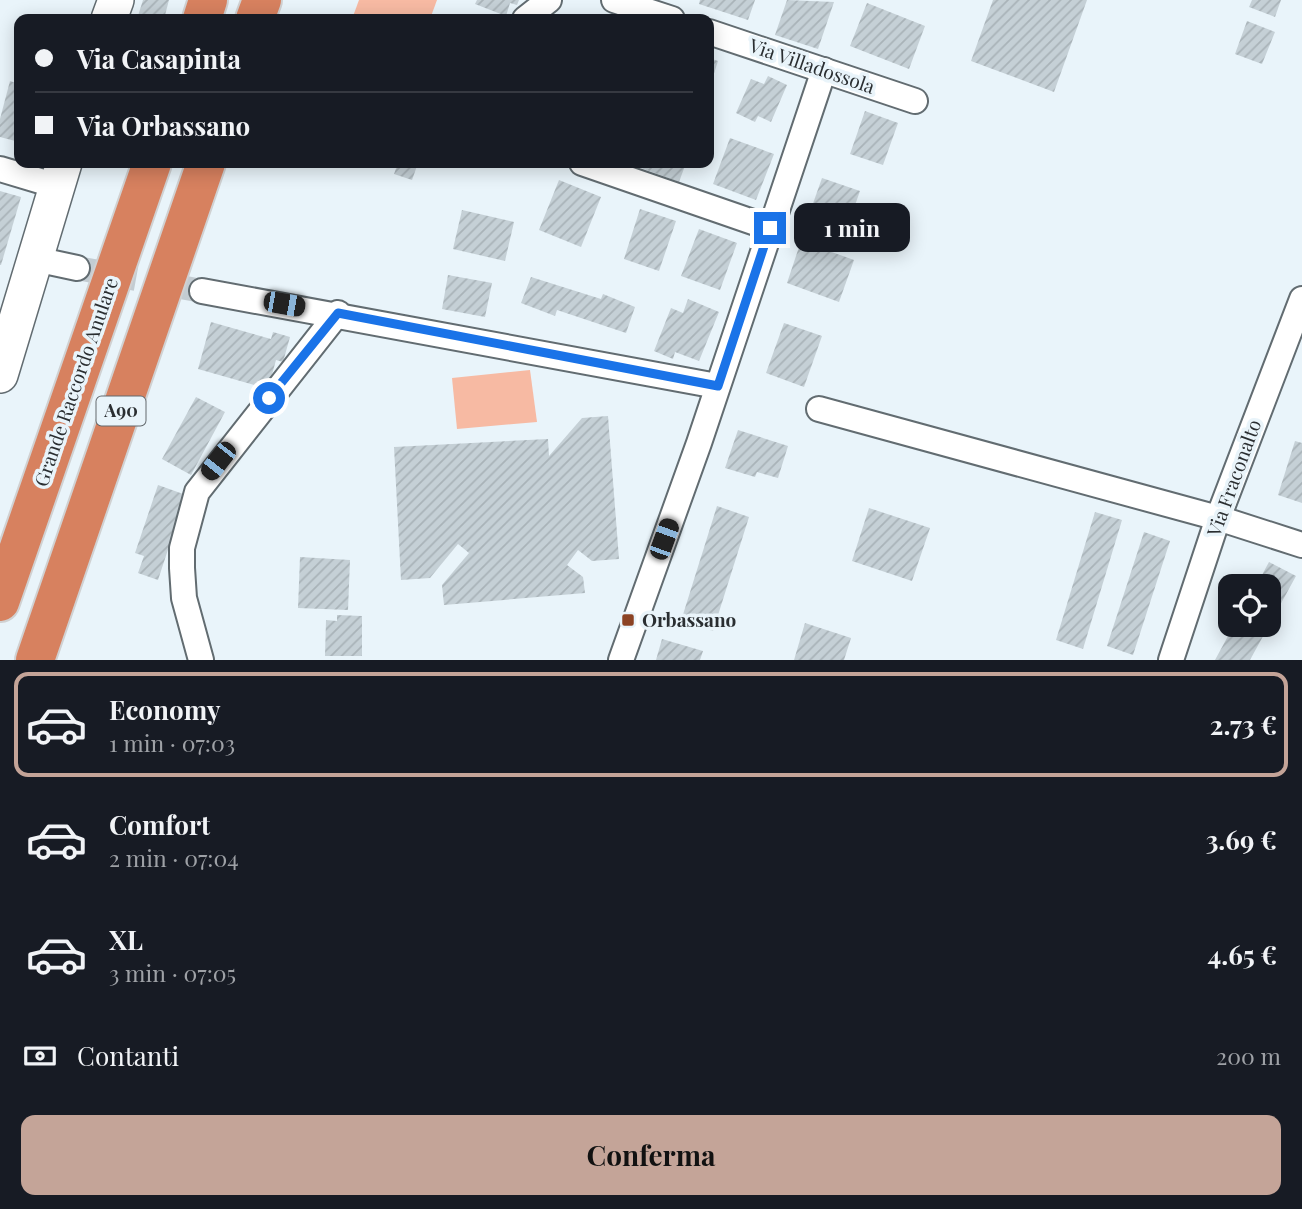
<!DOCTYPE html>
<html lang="it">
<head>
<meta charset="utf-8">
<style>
  body { margin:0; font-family:"Playfair Display",serif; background:#242831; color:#f1f3f6; height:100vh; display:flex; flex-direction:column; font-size:26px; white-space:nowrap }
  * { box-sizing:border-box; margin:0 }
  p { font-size:23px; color:#9ea1a6 }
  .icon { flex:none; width:38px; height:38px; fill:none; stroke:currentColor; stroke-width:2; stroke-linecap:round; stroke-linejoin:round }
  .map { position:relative; height:660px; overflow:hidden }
  .details { display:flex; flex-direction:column; background:#171b24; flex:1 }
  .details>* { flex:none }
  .guide { position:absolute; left:14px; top:14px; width:700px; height:154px; border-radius:14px; box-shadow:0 4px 18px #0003; display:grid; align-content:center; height:154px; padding:0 21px; background:#171b24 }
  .buttons { position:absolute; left:1218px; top:574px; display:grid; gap:14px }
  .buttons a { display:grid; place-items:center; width:63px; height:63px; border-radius:14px; background:#171b24; box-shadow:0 4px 18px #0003; font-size:35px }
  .end { position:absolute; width:32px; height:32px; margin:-16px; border:9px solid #1a73e8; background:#fff; box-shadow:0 0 0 4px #fff }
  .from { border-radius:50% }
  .bubble { position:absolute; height:49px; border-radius:14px; background:#171b24; box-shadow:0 4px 18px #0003; font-size:23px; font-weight:700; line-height:49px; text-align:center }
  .car { position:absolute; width:21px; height:42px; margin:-21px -10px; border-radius:9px; box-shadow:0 0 5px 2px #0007; background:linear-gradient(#222 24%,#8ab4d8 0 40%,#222 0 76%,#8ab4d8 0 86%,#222 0) }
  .guide b { display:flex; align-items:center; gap:24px; height:66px; font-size:26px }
  .guide b+b { border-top:2px solid #363941 }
  .guide i { width:18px; height:18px; background:#f1f3f6 }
  ul { padding:12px 0 0; list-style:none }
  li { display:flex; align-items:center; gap:21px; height:105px; margin:0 14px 10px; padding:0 7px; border:4px solid transparent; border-radius:14px }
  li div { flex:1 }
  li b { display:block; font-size:26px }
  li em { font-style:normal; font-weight:700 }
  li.selected { border-color:#c4a498 }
  li>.icon { width:63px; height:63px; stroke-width:1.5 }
  .pay { display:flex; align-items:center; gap:18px; height:77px; padding:0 21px; font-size:26px }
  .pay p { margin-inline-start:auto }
  .primary-button { display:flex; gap:14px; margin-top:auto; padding:14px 21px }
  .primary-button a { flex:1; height:80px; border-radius:14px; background:#c4a498; color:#111; font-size:28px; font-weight:700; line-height:80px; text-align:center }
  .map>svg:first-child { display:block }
</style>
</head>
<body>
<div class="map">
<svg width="1302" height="660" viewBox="0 0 1302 660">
  <defs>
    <pattern id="building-hatch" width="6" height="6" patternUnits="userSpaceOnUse" patternTransform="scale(1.75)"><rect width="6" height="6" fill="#c5d0d6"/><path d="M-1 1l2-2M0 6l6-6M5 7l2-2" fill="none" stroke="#a9b3b8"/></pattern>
  </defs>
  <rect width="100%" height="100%" fill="#e9f4fa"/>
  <g fill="#f7baa3">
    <polygon points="359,0 437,0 430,19 352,19"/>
    <polygon points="530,370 537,422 457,429 452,378"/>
  </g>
  <g fill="url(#building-hatch)">
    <polygon points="143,0 169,0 164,19 137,19"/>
    <polygon points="477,0 519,0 517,5 510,3 506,16 475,4"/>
    <polygon points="700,0 755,0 748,20 699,4"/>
    <polygon points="787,0 834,2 818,49 775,35"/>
    <polygon points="993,0 1087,0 1054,92 971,61"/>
    <polygon points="1252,0 1281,0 1275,17 1249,7"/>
    <polygon points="867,3 925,26 909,69 850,46"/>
    <polygon points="1247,21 1275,32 1262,64 1235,54"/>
    <polygon points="709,58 718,61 709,89"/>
    <polygon points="768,76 787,85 771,122 758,116 755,122 736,113 751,79 764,84"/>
    <polygon points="10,81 19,84 19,142 0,137 0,119"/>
    <polygon points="865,111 898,123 883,165 850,154"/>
    <polygon points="730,138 774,154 756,200 713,184"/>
    <polygon points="398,163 418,163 412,180 394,174"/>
    <polygon points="643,163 686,163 679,182 641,168"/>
    <polygon points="822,178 860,191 848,225 810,212"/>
    <polygon points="559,180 601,197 581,247 539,230"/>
    <polygon points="0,191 21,197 1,265 0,265"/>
    <polygon points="640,209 676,221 659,271 624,259"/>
    <polygon points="462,210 514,222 505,261 453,249"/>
    <polygon points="699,229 737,243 720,290 681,276"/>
    <polygon points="801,241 854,260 839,302 787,283"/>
    <polygon points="448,275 492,283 485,317 442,309"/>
    <polygon points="531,277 601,299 603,294 635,307 626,333 557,310 555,316 521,303"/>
    <polygon points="688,299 719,312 699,361 675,352 673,359 654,351 671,308 683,313"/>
    <polygon points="211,322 271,339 273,332 290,337 283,362 276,360 268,389 198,369"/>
    <polygon points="784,323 822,336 804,387 766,373"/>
    <polygon points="196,397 225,412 191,475 162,459"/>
    <polygon points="608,416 619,559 592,561 578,550 567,565 583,577 585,593 444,605 442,585 469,553 458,544 430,578 401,580 394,447 548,439 549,456 582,418"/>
    <polygon points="738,430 788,446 778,478 757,472 755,477 725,468"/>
    <polygon points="1295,441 1302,443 1302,503 1278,495"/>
    <polygon points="158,485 186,495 158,580 138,573 144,556 135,553"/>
    <polygon points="717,506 749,517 713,631 681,621"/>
    <polygon points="869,508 930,528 912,581 852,561"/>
    <polygon points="1095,512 1122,520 1083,649 1056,640"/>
    <polygon points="1144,532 1170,541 1133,655 1107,646"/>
    <polygon points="300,557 350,560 348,610 298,608"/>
    <polygon points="1269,562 1296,576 1250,660 1215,660 1234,625 1269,625 1269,586 1256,586"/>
    <polygon points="337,615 362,616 362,656 325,656 326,620 337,621"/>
    <polygon points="805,623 851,638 844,660 794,660"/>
    <polygon points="662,639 703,651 700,660 656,660"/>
  </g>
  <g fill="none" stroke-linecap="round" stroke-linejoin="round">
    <polyline stroke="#c3ccd2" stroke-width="24" stroke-dasharray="24 12" stroke-linecap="butt" points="77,268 202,291"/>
    <g stroke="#626c71" stroke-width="28">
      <g id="street">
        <polyline points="614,0 672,19"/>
        <polyline points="525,19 549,0"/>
        <polyline points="709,32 915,101"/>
        <polyline points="582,163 770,228"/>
        <polyline points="0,169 57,186"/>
        <polyline points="35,259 77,268"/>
        <polyline points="202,291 717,386"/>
        <polyline points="819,409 1218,518 1302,545"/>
        <polyline points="201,660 184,598 182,568 182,548 197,492 338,313"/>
        <polyline points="621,660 699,443 824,70"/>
        <polyline points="1171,660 1218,518 1302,299"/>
      </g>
    </g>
    <g stroke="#626c71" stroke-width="38">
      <g id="secondary">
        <polyline points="109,19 116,0"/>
        <polyline points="0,375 64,163"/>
      </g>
    </g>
    <g stroke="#d0d1d2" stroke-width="42">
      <g id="highway">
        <polyline points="202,19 208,0"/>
        <polyline points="255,19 262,0"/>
        <polyline points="0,602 152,163"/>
        <polyline points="35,660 206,163"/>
      </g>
    </g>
    <use href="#street" stroke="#fff" stroke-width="24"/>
    <use href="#secondary" stroke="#fff" stroke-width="35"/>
    <use href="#highway" stroke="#d7815f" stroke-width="38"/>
  </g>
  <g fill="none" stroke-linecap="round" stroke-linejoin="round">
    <polyline stroke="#1a73e8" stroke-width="9" points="269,398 338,313 718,386 770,228"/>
  </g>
  <rect fill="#8c4324" stroke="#e9f4fa" stroke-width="2.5" x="621" y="613" width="14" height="14" rx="3.5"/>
  <g text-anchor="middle" stroke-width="7" stroke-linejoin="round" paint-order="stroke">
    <rect fill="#e9f4fa" stroke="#63696d" stroke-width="2" x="96.5" y="396.5" width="49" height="29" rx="5"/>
    <g font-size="18" font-weight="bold" fill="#2a2e31">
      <text x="121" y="417">A90</text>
    </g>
    <g font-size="19" fill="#2a2e31" stroke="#e9f4fa">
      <text transform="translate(812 66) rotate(19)" y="7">Via Villadossola</text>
      <text transform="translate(76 382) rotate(-71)" y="7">Grande Raccordo Anulare</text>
      <text transform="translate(1234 478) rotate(-70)" y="7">Via Fraconalto</text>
    </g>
    <g font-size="19" font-weight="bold" fill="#2a2e31" stroke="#e9f4fa" text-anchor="start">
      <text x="642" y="627">Orbassano</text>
    </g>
  </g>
</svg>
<div class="buttons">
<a><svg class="icon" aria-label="locate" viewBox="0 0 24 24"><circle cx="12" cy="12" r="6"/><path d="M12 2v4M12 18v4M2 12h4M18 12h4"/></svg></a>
</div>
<i class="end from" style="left:269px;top:398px"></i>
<i class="end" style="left:770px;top:228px"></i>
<div class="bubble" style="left:794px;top:203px;width:116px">1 min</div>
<i class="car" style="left:284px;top:304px;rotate:100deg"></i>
<i class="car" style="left:218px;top:461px;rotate:218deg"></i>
<i class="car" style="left:664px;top:539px;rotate:20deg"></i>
<div class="guide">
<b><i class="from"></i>Via Casapinta</b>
<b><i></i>Via Orbassano</b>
</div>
</div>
<section class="details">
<ul>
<li class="selected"><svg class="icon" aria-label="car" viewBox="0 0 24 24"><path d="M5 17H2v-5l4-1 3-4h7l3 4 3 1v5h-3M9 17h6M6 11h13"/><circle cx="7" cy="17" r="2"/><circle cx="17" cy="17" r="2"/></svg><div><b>Economy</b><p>1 min · 07:03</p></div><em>2.73 €</em></li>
<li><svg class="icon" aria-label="car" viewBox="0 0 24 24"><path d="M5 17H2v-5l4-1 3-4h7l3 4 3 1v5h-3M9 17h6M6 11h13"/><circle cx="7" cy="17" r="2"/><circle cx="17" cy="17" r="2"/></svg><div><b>Comfort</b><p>2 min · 07:04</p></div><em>3.69 €</em></li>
<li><svg class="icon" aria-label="car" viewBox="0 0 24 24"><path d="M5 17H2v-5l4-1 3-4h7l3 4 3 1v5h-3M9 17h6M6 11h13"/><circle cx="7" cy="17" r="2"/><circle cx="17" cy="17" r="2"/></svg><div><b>XL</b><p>3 min · 07:05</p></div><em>4.65 €</em></li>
</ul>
<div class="pay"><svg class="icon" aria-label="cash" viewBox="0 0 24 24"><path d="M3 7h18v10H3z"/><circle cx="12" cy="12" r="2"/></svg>Contanti<p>200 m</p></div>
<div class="primary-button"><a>Conferma</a></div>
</section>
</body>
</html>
